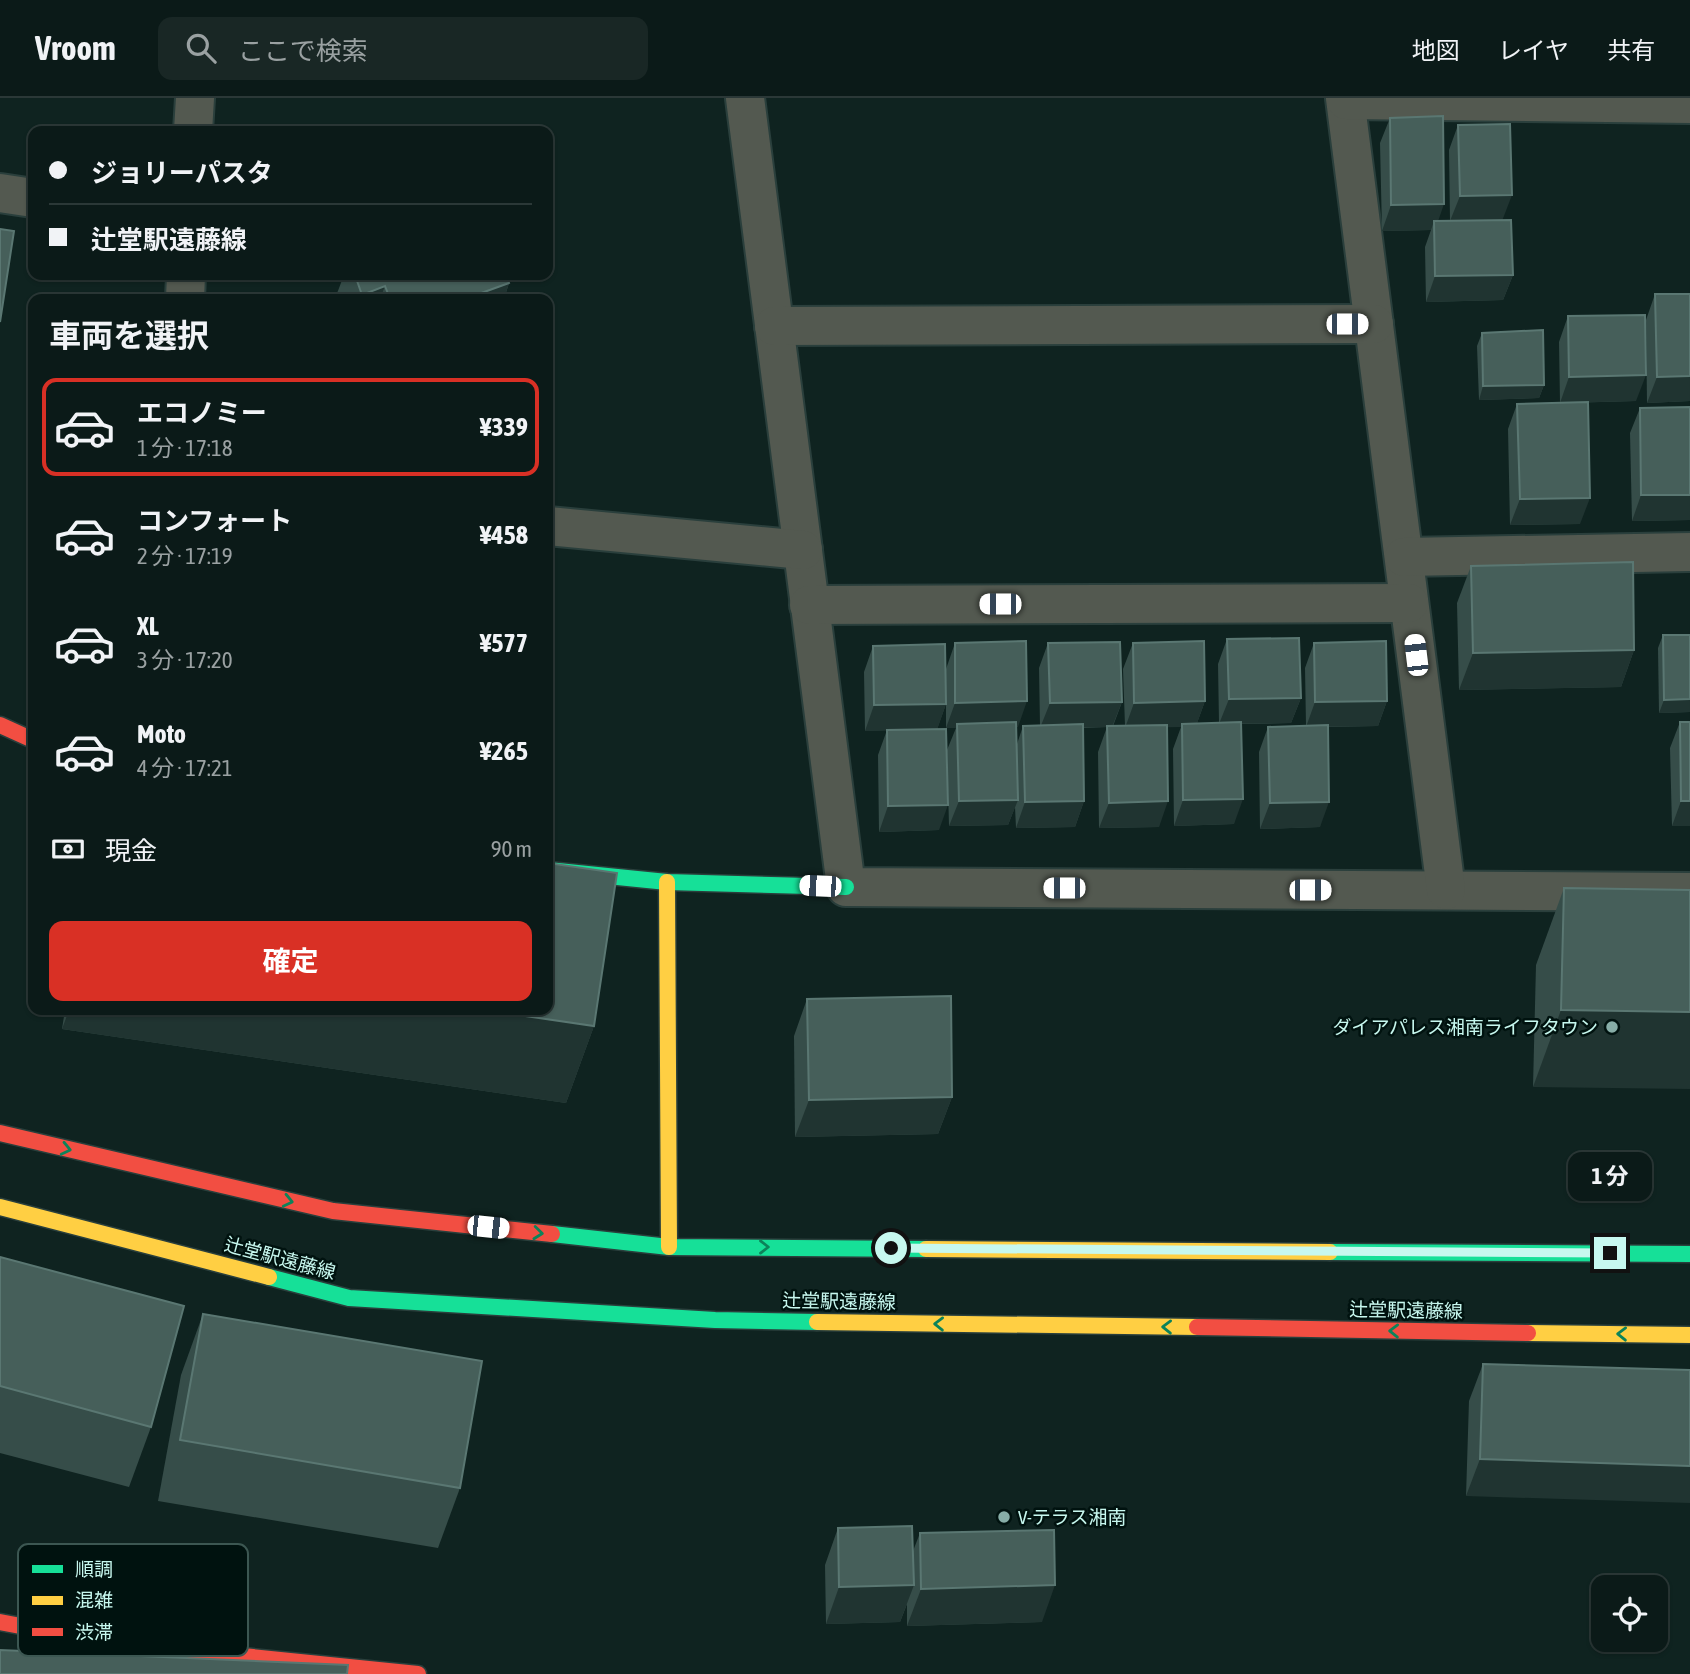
<!DOCTYPE html>
<html lang="ja">
<head>
<meta charset="utf-8">
<style>
  body { margin:0; font-family:"Asap Condensed","Noto Sans JP",sans-serif; background:#192725; color:#f1f3f6; height:100vh; display:flex; flex-direction:column; font-size:26px; white-space:nowrap }
  * { box-sizing:border-box; margin:0 }
  p { font-size:23px; color:#9aa1a2 }
  .icon { flex:none; width:38px; height:38px; fill:none; stroke:currentColor; stroke-width:2; stroke-linecap:round; stroke-linejoin:round }
  .map { position:relative; flex:1; overflow:hidden }
  .panel { position:absolute; left:28px; top:196px; width:525px; height:721px; display:flex; flex-direction:column; background:#0b1a18; border-radius:14px; box-shadow:0 2px 5px #0004,0 0 0 2px #2b3837 }
  .panel>* { flex:none }
  .top-card { position:absolute; left:28px; top:28px; width:525px; height:154px; border-radius:14px; box-shadow:0 2px 5px #0004,0 0 0 2px #2b3837; display:grid; align-content:center; height:154px; padding:0 21px; background:#0b1a18 }
  .tools { position:absolute; left:1591px; top:1477px; display:grid; gap:14px }
  .tools a { display:grid; place-items:center; width:77px; height:77px; border-radius:14px; background:#0b1a18; box-shadow:0 2px 5px #0004,0 0 0 2px #2b3837; font-size:35px }
  .end { position:absolute; width:32px; height:32px; margin:-16px; border:9px solid #c7f8ef; background:#111; box-shadow:0 0 0 4px #111 }
  .from { border-radius:50% }
  .bubble { position:absolute; height:49px; border-radius:14px; background:#0b1a18; box-shadow:0 2px 5px #0004,0 0 0 2px #2b3837; font-size:23px; font-weight:700; line-height:49px; text-align:center }
  .car { position:absolute; width:21px; height:42px; margin:-21px -10px; border-radius:9px; box-shadow:0 0 5px 2px #0007; background:linear-gradient(#fff 24%,#345 0 40%,#fff 0 76%,#345 0 86%,#fff 0) }
  .top-card b { display:flex; align-items:center; gap:24px; height:66px; font-size:26px }
  .top-card b+b { border-top:2px solid #2b3837 }
  .top-card i { width:18px; height:18px; background:#f1f3f6 }
  ul { padding:0; list-style:none }
  li { display:flex; align-items:center; gap:21px; height:98px; margin:0 14px 10px; padding:0 7px; border:4px solid transparent; border-radius:14px }
  li div { flex:1 }
  li b { display:block; font-size:26px }
  li em { font-style:normal; font-weight:700 }
  li.on { border-color:#d93025 }
  li>.icon { width:63px; height:63px; stroke-width:1.5 }
  h2 { padding:0 21px; font-size:32px; line-height:84px }
  .pay { display:flex; align-items:center; gap:18px; height:77px; padding:0 21px; font-size:26px }
  .pay p { margin-inline-start:auto }
  .action { display:flex; gap:14px; margin-top:auto; padding:14px 21px }
  .action a { flex:1; height:80px; border-radius:14px; background:#d93025; color:#fff; font-size:28px; font-weight:700; line-height:80px; text-align:center }
  header { display:flex; align-items:center; gap:42px; box-sizing:border-box; height:98px; padding:0 35px; background:#0b1a18; border-bottom:2px solid #2b3837 }
  header strong { font-size:33px }
  nav { display:flex; gap:38px; margin-inline-start:auto; font-size:24px }
  .search { width:490px; height:63px; background:#192725; display:flex; align-items:center; gap:18px; box-sizing:border-box; padding:0 24px; border-radius:14px; color:#9aa1a2; font-size:26px }
  .map>svg:first-child { display:block }
</style>
</head>
<body>
<header>
<strong>Vroom</strong>
<div class="search"><svg class="icon" aria-label="search" viewBox="0 0 24 24"><circle cx="10" cy="10" r="6"/><path d="M15 15l6 6"/></svg>ここで検索</div>
<nav><a>地図</a><a>レイヤ</a><a>共有</a></nav>
</header>
<div class="map">
<svg width="1690" height="1576" viewBox="0 0 1690 1576">
  <rect width="100%" height="100%" fill="#0f2320"/>
  <g fill="none" stroke-linecap="round" stroke-linejoin="round">
    <g stroke="#2a3f3c" stroke-width="42">
      <g id="street">
        <polyline points="745,0 846,789 1690,794"/>
        <polyline points="1345,0 1446,792"/>
        <polyline points="1346,2 1690,6"/>
        <polyline points="193,33 195,0"/>
        <polyline points="0,95 33,100"/>
        <polyline points="185,201 186,177"/>
        <polyline points="774,228 1374,226"/>
        <polyline points="548,428 803,452"/>
        <polyline points="1404,459 1690,454"/>
        <polyline points="809,507 1409,505"/>
      </g>
    </g>
    <g stroke="#2a3f3c" stroke-width="19">
      <g id="fast">
        <polyline points="548,772 667,784 846,789"/>
        <polyline points="552,1136 669,1149 926,1151"/>
        <polyline points="1330,1154 1690,1156"/>
        <polyline points="269,1179 349,1200 715,1222 817,1224"/>
      </g>
    </g>
    <g stroke="#2a3f3c" stroke-width="19">
      <g id="slow">
        <polyline points="667,784 669,1149"/>
        <polyline points="0,1109 269,1179"/>
        <polyline points="926,1151 1330,1154"/>
        <polyline points="817,1224 1197,1229"/>
        <polyline points="1528,1235 1690,1237"/>
      </g>
    </g>
    <g stroke="#2a3f3c" stroke-width="19">
      <g id="jam">
        <polyline points="0,627 33,642"/>
        <polyline points="0,1035 333,1113 552,1136"/>
        <polyline points="1197,1229 1528,1235"/>
        <polyline points="0,1524 106,1544 418,1576"/>
      </g>
    </g>
    <use href="#street" stroke="#535950" stroke-width="38"/>
    <use href="#fast" stroke="#16e098" stroke-width="16"/>
    <use href="#slow" stroke="#ffcf43" stroke-width="16"/>
    <use href="#jam" stroke="#f24e42" stroke-width="16"/>
  </g>
  <g fill="#364d49">
    <polygon points="1390,20 1438,123 1450,123 1449,52 1458,27 1502,122 1513,177 1503,202 1426,204 1425,149 1431,132 1382,133 1380,45"/>
    <polygon points="344,177 506,177 509,185 504,201 337,201 336,198"/>
    <polygon points="1655,196 1690,196 1690,303 1647,305 1646,222"/>
    <polygon points="1568,218 1636,303 1566,305 1580,426 1510,427 1508,331 1517,306 1560,305 1559,244"/>
    <polygon points="1482,235 1544,287 1539,300 1479,302 1477,248"/>
    <polygon points="1690,309 1690,422 1632,423 1630,335 1640,310"/>
    <polygon points="1471,468 1634,552 1621,589 1459,592 1457,505"/>
    <polygon points="1663,537 1690,537 1690,614 1659,615 1658,550"/>
    <polygon points="1227,541 1301,600 1291,625 1241,626 1234,726 1174,728 1173,651 1181,629 1167,629 1159,729 1099,730 1098,654 1107,629 1083,630 1084,703 1075,729 1016,730 1015,709 1008,727 949,728 947,652 956,630 946,630 946,606 937,631 939,732 879,734 878,657 887,632 865,633 864,574 873,548 946,571 955,545 1018,629 1016,629 1017,646 1023,628 1040,628 1039,570 1048,545 1122,604 1113,628 1125,628 1123,571 1133,545 1205,603 1197,625 1219,625 1218,566"/>
    <polygon points="1314,545 1387,603 1378,628 1328,629 1320,729 1260,731 1259,654 1268,629 1306,628 1305,570"/>
    <polygon points="1680,624 1690,728 1672,728 1670,650"/>
    <polygon points="1564,790 1690,792 1533,989 1536,867"/>
    <polygon points="807,901 952,999 938,1036 795,1039 794,938"/>
    <polygon points="65,912 548,912 594,928 566,1005 62,931"/>
    <polygon points="0,1159 151,1329 129,1389 0,1355"/>
    <polygon points="203,1216 460,1390 438,1450 158,1403 181,1277"/>
    <polygon points="1483,1266 1690,1272 1466,1398 1469,1303"/>
    <polygon points="838,1430 913,1453 920,1435 1042,1524 907,1528 907,1506 900,1524 826,1526 825,1467"/>
  </g>
  <g fill="#203431">
    <polygon points="1512,97 1502,123 1450,123 1460,98"/>
    <polygon points="1444,106 1435,132 1434,123 1431,132 1382,133 1391,107"/>
    <polygon points="1513,177 1503,202 1426,204 1435,178"/>
    <polygon points="509,185 504,201 474,201 476,197"/>
    <polygon points="385,188 380,201 361,201 362,197"/>
    <polygon points="1646,277 1636,303 1560,305 1569,279"/>
    <polygon points="1690,278 1690,303 1647,305 1657,279"/>
    <polygon points="1544,287 1539,300 1479,302 1483,288"/>
    <polygon points="1641,397 1690,397 1690,422 1632,423"/>
    <polygon points="1590,400 1580,426 1510,427 1520,401"/>
    <polygon points="1634,552 1621,589 1459,592 1473,555"/>
    <polygon points="1301,600 1291,625 1219,626 1229,601"/>
    <polygon points="1690,601 1690,614 1659,615 1664,602"/>
    <polygon points="1027,603 1018,629 957,630 957,626 956,630 946,630 955,605"/>
    <polygon points="1205,603 1196,628 1182,626 1181,629 1125,630 1134,605"/>
    <polygon points="1387,603 1378,628 1306,629 1315,604"/>
    <polygon points="1122,604 1112,629 1040,630 1050,605"/>
    <polygon points="946,606 937,632 865,633 874,607"/>
    <polygon points="1243,701 1234,726 1174,728 1183,702"/>
    <polygon points="1018,702 1008,727 949,728 959,703"/>
    <polygon points="1084,703 1075,729 1016,730 1025,704"/>
    <polygon points="1168,703 1159,729 1099,730 1109,705"/>
    <polygon points="1681,703 1690,703 1690,728 1672,728"/>
    <polygon points="1329,704 1320,729 1260,731 1270,705"/>
    <polygon points="948,707 939,732 879,734 888,708"/>
    <polygon points="69,912 484,912 594,928 566,1005 62,931"/>
    <polygon points="1561,912 1690,914 1690,991 1533,989"/>
    <polygon points="952,999 938,1036 795,1039 809,1002"/>
    <polygon points="1480,1361 1690,1368 1690,1405 1466,1398"/>
    <polygon points="914,1487 900,1524 826,1526 839,1489"/>
    <polygon points="1055,1487 1042,1524 907,1528 921,1491"/>
  </g>
  <g fill="#465f5a" stroke="#5a7772" stroke-width="2">
    <polygon points="1443,18 1444,106 1391,107 1390,20"/>
    <polygon points="1510,26 1512,97 1460,98 1458,27"/>
    <polygon points="1511,122 1513,177 1435,178 1434,123"/>
    <polygon points="0,131 14,133 0,224"/>
    <polygon points="355,177 506,177 509,185 476,197 477,201 390,201 385,188 362,197"/>
    <polygon points="1655,196 1690,196 1690,278 1657,279"/>
    <polygon points="1645,217 1646,277 1569,279 1568,218"/>
    <polygon points="1543,232 1544,287 1483,288 1482,235"/>
    <polygon points="1588,304 1590,400 1520,401 1517,306"/>
    <polygon points="1690,309 1690,397 1641,397 1640,310"/>
    <polygon points="1633,464 1634,552 1473,555 1471,468"/>
    <polygon points="1663,537 1690,537 1690,601 1664,602"/>
    <polygon points="1299,540 1301,600 1229,601 1227,541"/>
    <polygon points="1026,543 1027,603 955,605 955,545"/>
    <polygon points="1204,543 1205,603 1134,605 1133,545"/>
    <polygon points="1386,543 1387,603 1315,604 1314,545"/>
    <polygon points="1120,544 1122,604 1050,605 1048,545"/>
    <polygon points="945,546 946,606 874,607 873,548"/>
    <polygon points="1016,624 1018,702 959,703 957,626"/>
    <polygon points="1241,624 1243,701 1183,702 1182,626"/>
    <polygon points="1680,624 1690,624 1690,703 1681,703"/>
    <polygon points="1083,626 1084,703 1025,704 1023,628"/>
    <polygon points="1167,627 1168,703 1109,705 1107,628"/>
    <polygon points="1328,627 1329,704 1270,705 1268,629"/>
    <polygon points="946,631 948,707 888,708 887,632"/>
    <polygon points="548,765 617,775 594,928 484,912 548,912"/>
    <polygon points="1564,790 1690,792 1690,914 1561,912"/>
    <polygon points="951,898 952,999 809,1002 807,901"/>
    <polygon points="0,1159 184,1208 151,1329 0,1288"/>
    <polygon points="203,1216 482,1263 460,1390 180,1342"/>
    <polygon points="1483,1266 1690,1272 1690,1368 1480,1361"/>
    <polygon points="912,1428 914,1487 839,1489 838,1430"/>
    <polygon points="1054,1432 1055,1487 921,1491 920,1435"/>
    <polygon points="0,1552 348,1567 347,1576 0,1576"/>
  </g>
  <defs><path id="oneway-chevron" d="M-2-3.5L2.5 0L-2 3.5" fill="none" stroke-width="1.6" stroke-linecap="round" stroke-linejoin="round" transform="scale(1.75)"/></defs>
  <g stroke="#0c835a">
    <use href="#oneway-chevron" transform="translate(66 1051) rotate(13)"/>
    <use href="#oneway-chevron" transform="translate(288 1103) rotate(13)"/>
    <use href="#oneway-chevron" transform="translate(538 1135) rotate(6)"/>
    <use href="#oneway-chevron" transform="translate(764 1149)"/>
    <use href="#oneway-chevron" transform="translate(939 1226) rotate(-179)"/>
    <use href="#oneway-chevron" transform="translate(1167 1229) rotate(-179)"/>
    <use href="#oneway-chevron" transform="translate(1394 1233) rotate(-179)"/>
    <use href="#oneway-chevron" transform="translate(1622 1236) rotate(-179)"/>
  </g>
  <g fill="none" stroke-linecap="round" stroke-linejoin="round">
    <polyline stroke="#c7f8ef" stroke-width="9" points="891,1150 1610,1155"/>
  </g>
  <g fill="#87ada7" stroke="#00120f" stroke-width="2.5">
    <circle cx="1612" cy="929" r="7"/>
    <circle cx="1004" cy="1419" r="7"/>
  </g>
  <g text-anchor="middle" stroke-width="5" stroke-linejoin="round" paint-order="stroke">
    <g font-size="19" fill="#c7f8ef" stroke="#00120f" text-anchor="end">
      <text x="1598" y="936">ダイアパレス湘南ライフタウン</text>
      <text x="1018" y="1426" text-anchor="start">V-テラス湘南</text>
    </g>
    <g font-size="19" fill="#c7f8ef" stroke="#00120f">
      <text transform="translate(280 1160) rotate(15)" y="7">辻堂駅遠藤線</text>
      <text transform="translate(839 1203) rotate(1)" y="7">辻堂駅遠藤線</text>
      <text transform="translate(1406 1212) rotate(1)" y="7">辻堂駅遠藤線</text>
    </g>
  </g>
  <rect x="18" y="1446" width="230" height="112" rx="10" fill="#00120f" stroke="#3c5752" stroke-width="2"/>
  <rect x="32" y="1467" width="31" height="8" fill="#16e098"/>
  <rect x="32" y="1498" width="31" height="9" fill="#ffcf43"/>
  <rect x="32" y="1530" width="31" height="8" fill="#f24e42"/>
  <g font-size="19" fill="#c7f8ef">
    <text x="75" y="1478">順調</text>
    <text x="75" y="1509">混雑</text>
    <text x="75" y="1541">渋滞</text>
  </g>
</svg>
<div class="tools">
<a><svg class="icon" aria-label="locate" viewBox="0 0 24 24"><circle cx="12" cy="12" r="6"/><path d="M12 2v4M12 18v4M2 12h4M18 12h4"/></svg></a>
</div>
<i class="end from" style="left:891px;top:1150px"></i>
<i class="end" style="left:1610px;top:1155px"></i>
<div class="bubble" style="left:1568px;top:1054px;width:84px">1 分</div>
<i class="car" style="left:1347px;top:226px;rotate:90deg"></i>
<i class="car" style="left:1000px;top:506px;rotate:270deg"></i>
<i class="car" style="left:1416px;top:557px;rotate:353deg"></i>
<i class="car" style="left:820px;top:788px;rotate:272deg"></i>
<i class="car" style="left:1064px;top:790px;rotate:270deg"></i>
<i class="car" style="left:1310px;top:792px;rotate:90deg"></i>
<i class="car" style="left:488px;top:1129px;rotate:96deg"></i>
<div class="top-card">
<b><i class="from"></i>ジョリーパスタ</b>
<b><i></i>辻堂駅遠藤線</b>
</div>
<section class="panel">
<h2>車両を選択</h2>
<ul>
<li class="on"><svg class="icon" aria-label="car" viewBox="0 0 24 24"><path d="M5 17H2v-5l4-1 3-4h7l3 4 3 1v5h-3M9 17h6M6 11h13"/><circle cx="7" cy="17" r="2"/><circle cx="17" cy="17" r="2"/></svg><div><b>エコノミー</b><p>1 分 · 17:18</p></div><em>¥339</em></li>
<li><svg class="icon" aria-label="car" viewBox="0 0 24 24"><path d="M5 17H2v-5l4-1 3-4h7l3 4 3 1v5h-3M9 17h6M6 11h13"/><circle cx="7" cy="17" r="2"/><circle cx="17" cy="17" r="2"/></svg><div><b>コンフォート</b><p>2 分 · 17:19</p></div><em>¥458</em></li>
<li><svg class="icon" aria-label="car" viewBox="0 0 24 24"><path d="M5 17H2v-5l4-1 3-4h7l3 4 3 1v5h-3M9 17h6M6 11h13"/><circle cx="7" cy="17" r="2"/><circle cx="17" cy="17" r="2"/></svg><div><b>XL</b><p>3 分 · 17:20</p></div><em>¥577</em></li>
<li><svg class="icon" aria-label="car" viewBox="0 0 24 24"><path d="M5 17H2v-5l4-1 3-4h7l3 4 3 1v5h-3M9 17h6M6 11h13"/><circle cx="7" cy="17" r="2"/><circle cx="17" cy="17" r="2"/></svg><div><b>Moto</b><p>4 分 · 17:21</p></div><em>¥265</em></li>
</ul>
<div class="pay"><svg class="icon" aria-label="cash" viewBox="0 0 24 24"><path d="M3 7h18v10H3z"/><circle cx="12" cy="12" r="2"/></svg>現金<p>90 m</p></div>
<div class="action"><a>確定</a></div>
</section>
</div>
</body>
</html>
